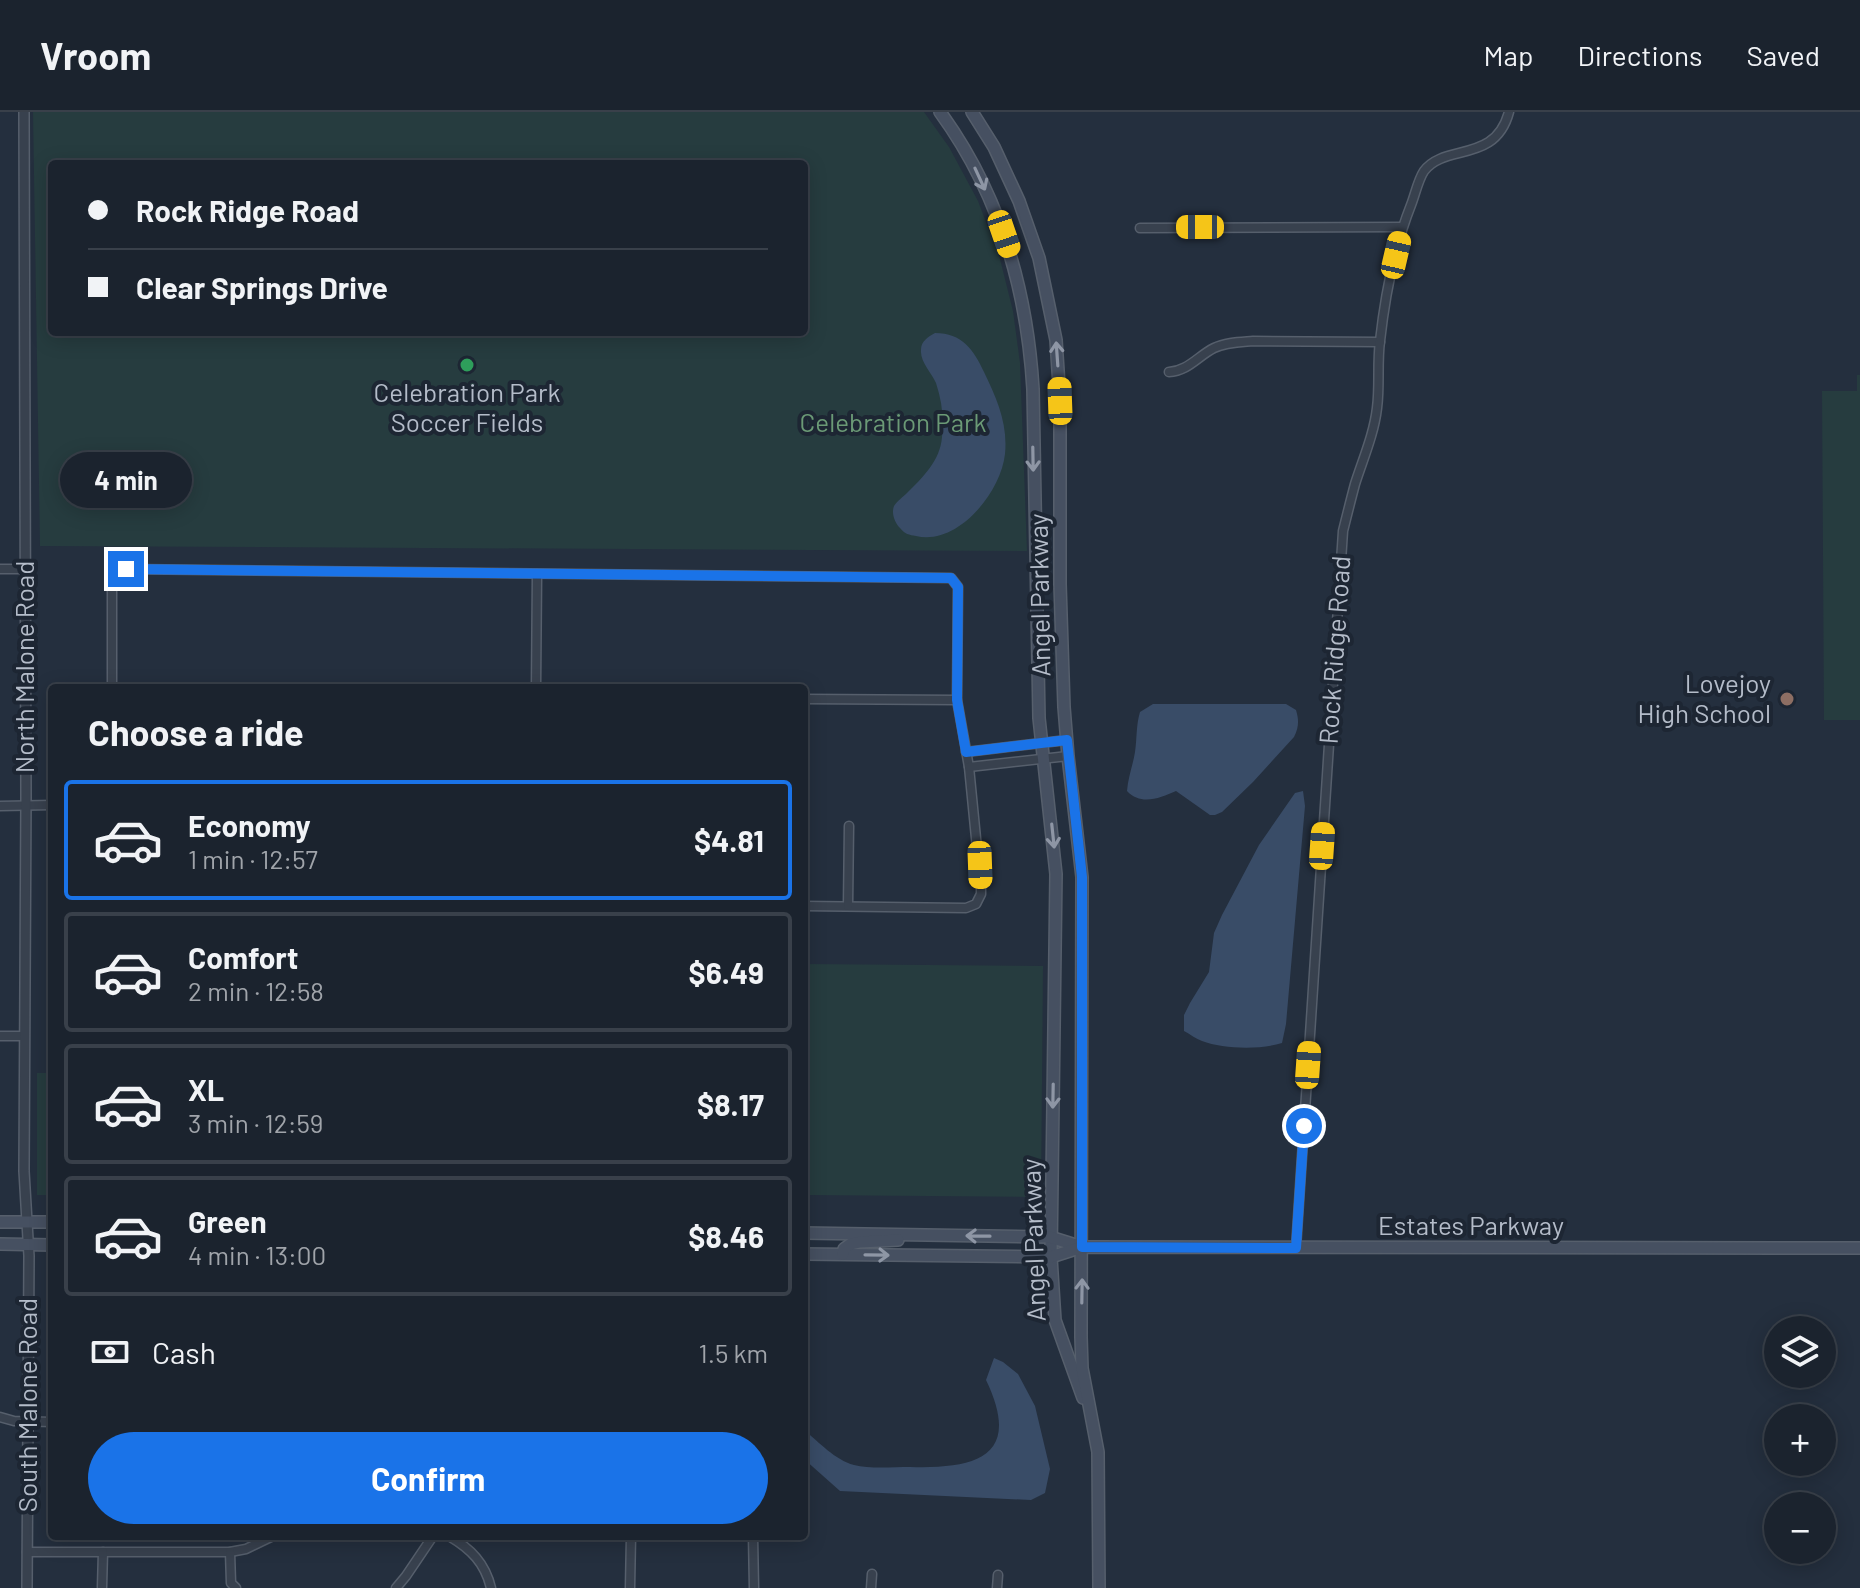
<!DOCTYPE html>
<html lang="en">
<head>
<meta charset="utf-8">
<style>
  body { margin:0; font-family:Barlow,sans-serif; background:#242b36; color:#f1f3f6; height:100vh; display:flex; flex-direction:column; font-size:30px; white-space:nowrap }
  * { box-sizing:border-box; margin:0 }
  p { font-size:26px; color:#a0a4aa }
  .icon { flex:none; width:44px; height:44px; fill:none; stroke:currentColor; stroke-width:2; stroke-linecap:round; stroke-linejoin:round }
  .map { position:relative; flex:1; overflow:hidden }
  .drawer { position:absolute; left:48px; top:572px; width:760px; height:856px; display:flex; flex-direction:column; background:#1b232e; border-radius:8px; box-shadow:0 4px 20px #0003,0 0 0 2px #39404a }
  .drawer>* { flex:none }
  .hud { position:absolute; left:48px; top:48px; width:760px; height:176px; border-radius:8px; box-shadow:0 4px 20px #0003,0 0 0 2px #39404a; display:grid; align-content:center; height:176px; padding:0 40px; background:#1b232e }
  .buttons { position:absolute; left:1764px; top:1204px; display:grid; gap:16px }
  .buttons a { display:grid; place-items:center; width:72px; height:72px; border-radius:50%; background:#1b232e; box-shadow:0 4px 20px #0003,0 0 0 2px #39404a; font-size:40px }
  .end { position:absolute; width:36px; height:36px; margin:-18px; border:10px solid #1a73e8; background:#fff; box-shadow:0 0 0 4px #fff }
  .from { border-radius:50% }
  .bubble { position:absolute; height:56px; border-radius:28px; background:#1b232e; box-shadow:0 4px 20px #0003,0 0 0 2px #39404a; font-size:26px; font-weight:700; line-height:56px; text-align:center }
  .car { position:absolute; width:24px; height:48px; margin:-24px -12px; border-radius:10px; box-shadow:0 0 6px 2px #0007; background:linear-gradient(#f5c518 24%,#345 0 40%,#f5c518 0 76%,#345 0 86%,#f5c518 0) }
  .hud b { display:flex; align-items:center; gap:28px; height:76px; font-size:30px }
  .hud b+b { border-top:2px solid #39404a }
  .hud i { width:20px; height:20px; background:#f1f3f6 }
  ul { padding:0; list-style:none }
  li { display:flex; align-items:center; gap:24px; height:120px; margin:0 16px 12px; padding:0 24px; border:4px solid #39404a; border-radius:8px }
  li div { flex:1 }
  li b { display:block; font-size:30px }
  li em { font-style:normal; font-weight:700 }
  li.on { border-color:#1a73e8 }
  li>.icon { width:72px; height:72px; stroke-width:1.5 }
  h2 { padding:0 40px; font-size:36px; line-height:96px }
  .pay { display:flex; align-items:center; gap:20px; height:88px; padding:0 40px; font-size:30px }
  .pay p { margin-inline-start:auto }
  .cta { display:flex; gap:16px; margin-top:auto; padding:16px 40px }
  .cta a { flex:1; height:92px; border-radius:48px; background:#1a73e8; color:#fff; font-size:32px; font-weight:700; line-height:92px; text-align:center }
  header { display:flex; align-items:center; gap:48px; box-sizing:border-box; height:112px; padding:0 40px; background:#1b232e; border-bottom:2px solid #39404a }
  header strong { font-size:38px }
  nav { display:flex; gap:44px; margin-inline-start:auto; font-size:28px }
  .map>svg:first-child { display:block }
</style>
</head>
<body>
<header>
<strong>Vroom</strong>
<nav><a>Map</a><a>Directions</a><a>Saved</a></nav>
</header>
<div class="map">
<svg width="1860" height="1476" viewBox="0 0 1860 1476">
  <rect width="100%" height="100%" fill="#242f3e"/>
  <g fill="#263c3f" fill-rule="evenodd">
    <path d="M33,0H924L949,35L978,89L1000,147L1013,199L1020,251L1027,439L40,434ZM52,52H804V220H52Z"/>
    <polygon points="1857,263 1860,263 1860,608 1824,608 1822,279 1857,279"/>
    <polygon points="804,852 1043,854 1041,1085 804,1083"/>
    <rect x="37" y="961" width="15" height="122"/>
  </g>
  <g fill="#394c67">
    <path d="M935,221C962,221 974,238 984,260C997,287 1008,312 1005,342C1001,380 958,434 916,424C909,423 905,422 900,416C895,411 891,402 894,394C897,389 903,385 907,381C923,365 940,349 942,325C944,307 942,289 936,271C932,261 920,250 921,238C921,229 928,225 935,221Z"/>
    <path d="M1153,592H1286L1296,598C1299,608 1299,615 1294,625L1253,670L1222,700L1215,703H1210L1176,679C1160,686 1141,694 1127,679C1128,665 1133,653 1135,640C1137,626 1136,613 1140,600Z"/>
    <path d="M1303,679L1305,694L1286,912L1282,931C1260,938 1223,937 1202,929C1196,927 1190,922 1184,919V903L1190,891L1209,860L1214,821L1222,803L1259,733L1295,681Z"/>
    <path d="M994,1246L1003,1250L1018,1262L1035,1294L1050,1357L1045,1381L1031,1388L840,1379L804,1347V1318C819,1330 835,1348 854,1353C869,1357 893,1355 910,1355C976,1357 1023,1345 986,1268Z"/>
  </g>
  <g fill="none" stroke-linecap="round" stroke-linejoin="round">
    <g stroke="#565f6c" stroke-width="11">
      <g id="minor">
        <polyline points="1140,116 1402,115"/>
        <path d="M1169,260C1188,259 1198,244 1214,236C1226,230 1241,230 1253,229L1380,230"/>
        <polyline points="0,457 25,457"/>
        <polyline points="112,576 112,466 115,460 122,457 951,466 958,475 957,588 969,655 981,777 981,782 976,792 966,796 804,794"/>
        <polyline points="536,576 537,462"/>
        <polyline points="804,587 957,588"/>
        <polyline points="966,640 1067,628"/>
        <polyline points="969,655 1068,644"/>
        <polyline points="0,694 52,693"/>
        <polyline points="848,794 849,714"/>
        <polyline points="0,924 24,924"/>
        <path d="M1296,1136L1343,419C1347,403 1351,387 1355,372C1363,347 1374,322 1377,296C1380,274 1377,251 1380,229C1385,184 1394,136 1411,93C1415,83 1418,68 1424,59C1445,31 1495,52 1509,0"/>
        <polyline points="0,1305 14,1309 52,1310"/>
        <path d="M449,1424C471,1437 485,1451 491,1476"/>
        <polyline points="753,1424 754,1476"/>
        <polyline points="27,1440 230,1440 246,1437 273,1424"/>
        <polyline points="230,1440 231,1471 236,1476"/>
        <polyline points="102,1475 103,1440"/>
        <polyline points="396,1476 406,1464 433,1424"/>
        <polyline points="630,1476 631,1424"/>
        <polyline points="871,1476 872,1462"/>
        <polyline points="997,1476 998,1463"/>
      </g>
    </g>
    <g stroke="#565f6c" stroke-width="12">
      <polyline id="tertiary" points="24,0 26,685 24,1059 29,1144 27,1476"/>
    </g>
    <g stroke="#565f6c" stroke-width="14">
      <g id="secondary">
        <path d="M940,0C999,81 1027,177 1033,277L1039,606L1056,762L1051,1145L1055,1208L1083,1286"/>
        <polyline points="972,0 994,35 1019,89 1039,146 1056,228 1060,289 1060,472 1064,595 1068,644 1082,765 1081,1225 1082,1256 1098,1340 1099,1476"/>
        <polyline points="0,1110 52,1110"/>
        <polyline points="804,1121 1050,1125 1082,1135"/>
        <polyline points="0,1132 52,1133"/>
        <polyline points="804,1142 1051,1145 1082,1135 1860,1136"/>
        <polyline points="843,1142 844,1137 851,1132 860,1130 898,1128"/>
      </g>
    </g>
    <use href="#minor" stroke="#38414e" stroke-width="8"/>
    <use href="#tertiary" stroke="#38414e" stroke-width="9"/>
    <use href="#secondary" stroke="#465061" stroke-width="11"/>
  </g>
  <defs><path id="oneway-shaft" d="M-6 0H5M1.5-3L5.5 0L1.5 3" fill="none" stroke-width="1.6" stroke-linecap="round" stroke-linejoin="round" transform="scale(2)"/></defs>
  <g stroke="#8e96a5">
    <use href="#oneway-shaft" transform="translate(980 67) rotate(65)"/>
    <use href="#oneway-shaft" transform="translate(1057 242) rotate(-94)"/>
    <use href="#oneway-shaft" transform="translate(1033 347) rotate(89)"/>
    <use href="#oneway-shaft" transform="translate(1053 724) rotate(84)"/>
    <use href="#oneway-shaft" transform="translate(1053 984) rotate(91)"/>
    <use href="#oneway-shaft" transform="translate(978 1124) rotate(-179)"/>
    <use href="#oneway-shaft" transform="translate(877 1143) rotate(1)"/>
    <use href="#oneway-shaft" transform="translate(1082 1179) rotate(-89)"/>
  </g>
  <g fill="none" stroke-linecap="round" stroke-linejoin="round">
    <polyline stroke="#1a73e8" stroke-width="10" points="126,457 951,466 958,475 957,588 966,640 1067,628 1082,765 1082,1135 1296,1136 1304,1014"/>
  </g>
  <circle fill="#2e9e5b" stroke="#1d2633" stroke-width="3" cx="467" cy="253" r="8"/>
  <circle fill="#8d6e63" stroke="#1d2633" stroke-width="3" cx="1787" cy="587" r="8"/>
  <g text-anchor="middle" stroke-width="8" stroke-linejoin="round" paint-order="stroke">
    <g font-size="26" fill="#b4bcc9" stroke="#1d2633">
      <text x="467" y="290">Celebration Park<tspan x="467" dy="30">Soccer Fields</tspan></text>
      <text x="1771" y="581" text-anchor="end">Lovejoy<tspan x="1771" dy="30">High School</tspan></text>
    </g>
    <g font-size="26" fill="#6b9a76" stroke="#1d2633">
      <text x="893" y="320">Celebration Park</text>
    </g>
    <g font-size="26" fill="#b4bcc9" stroke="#1d2633">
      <text transform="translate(1040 483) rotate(-91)" y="9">Angel Parkway</text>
      <text transform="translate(1335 538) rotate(-86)" y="9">Rock Ridge Road</text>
      <text transform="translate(25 555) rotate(-90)" y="9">North Malone Road</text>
      <text x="1471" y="1123">Estates Parkway</text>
      <text transform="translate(1034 1128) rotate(-92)" y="9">Angel Parkway</text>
      <text transform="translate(28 1293) rotate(-90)" y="9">South Malone Road</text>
    </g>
  </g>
</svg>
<div class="buttons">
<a><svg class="icon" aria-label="layers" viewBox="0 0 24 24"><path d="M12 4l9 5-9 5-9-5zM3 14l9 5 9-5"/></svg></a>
<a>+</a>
<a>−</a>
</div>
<i class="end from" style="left:1304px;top:1014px"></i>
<i class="end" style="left:126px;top:457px"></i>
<div class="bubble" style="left:60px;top:340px;width:132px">4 min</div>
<i class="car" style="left:1200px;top:115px;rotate:270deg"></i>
<i class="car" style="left:1004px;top:122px;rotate:161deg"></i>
<i class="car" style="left:1396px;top:143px;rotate:13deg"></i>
<i class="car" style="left:1060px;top:289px;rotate:358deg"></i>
<i class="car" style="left:1322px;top:734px;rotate:4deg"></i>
<i class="car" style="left:980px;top:753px;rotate:178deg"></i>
<i class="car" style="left:1308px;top:953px;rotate:4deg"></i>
<div class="hud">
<b><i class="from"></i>Rock Ridge Road</b>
<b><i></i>Clear Springs Drive</b>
</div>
<section class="drawer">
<h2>Choose a ride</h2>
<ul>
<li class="on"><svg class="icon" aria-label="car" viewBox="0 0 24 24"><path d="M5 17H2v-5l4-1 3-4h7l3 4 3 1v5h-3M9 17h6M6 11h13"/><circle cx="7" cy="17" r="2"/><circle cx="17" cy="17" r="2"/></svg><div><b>Economy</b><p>1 min · 12:57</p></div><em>$4.81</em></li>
<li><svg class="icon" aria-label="car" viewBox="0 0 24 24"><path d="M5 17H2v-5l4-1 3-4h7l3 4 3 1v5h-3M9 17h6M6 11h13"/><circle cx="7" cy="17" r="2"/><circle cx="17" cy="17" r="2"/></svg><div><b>Comfort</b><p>2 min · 12:58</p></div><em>$6.49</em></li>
<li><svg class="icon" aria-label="car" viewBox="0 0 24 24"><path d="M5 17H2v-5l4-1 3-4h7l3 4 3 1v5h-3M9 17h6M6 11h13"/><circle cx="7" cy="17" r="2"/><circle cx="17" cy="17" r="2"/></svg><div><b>XL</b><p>3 min · 12:59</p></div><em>$8.17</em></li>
<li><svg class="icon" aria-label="car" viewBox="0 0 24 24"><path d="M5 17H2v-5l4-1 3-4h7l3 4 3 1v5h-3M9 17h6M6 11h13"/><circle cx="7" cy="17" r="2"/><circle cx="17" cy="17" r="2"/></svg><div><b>Green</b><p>4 min · 13:00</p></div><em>$8.46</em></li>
</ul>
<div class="pay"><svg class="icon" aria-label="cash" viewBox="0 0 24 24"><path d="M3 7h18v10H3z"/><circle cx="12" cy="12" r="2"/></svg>Cash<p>1.5 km</p></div>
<div class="cta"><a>Confirm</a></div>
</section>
</div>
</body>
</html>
